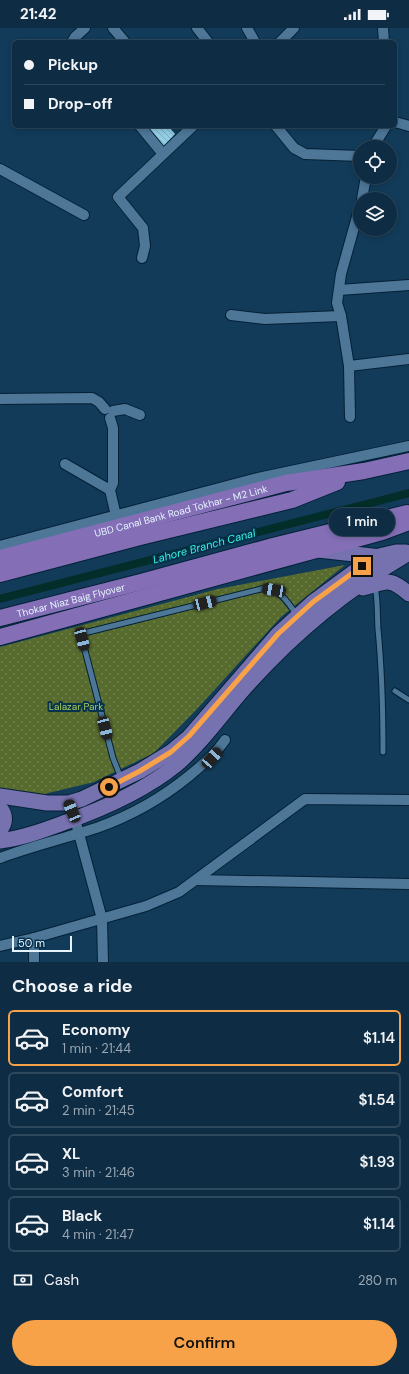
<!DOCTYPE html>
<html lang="en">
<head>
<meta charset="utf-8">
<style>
  body { margin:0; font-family:"DM Sans",sans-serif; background:#1c384e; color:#f1f3f6; height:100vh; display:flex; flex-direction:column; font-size:15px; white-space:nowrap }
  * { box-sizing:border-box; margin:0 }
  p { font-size:13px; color:#9ba7b2 }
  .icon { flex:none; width:22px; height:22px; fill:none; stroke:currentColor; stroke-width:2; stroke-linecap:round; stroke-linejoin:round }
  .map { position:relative; height:934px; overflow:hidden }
  .panel { display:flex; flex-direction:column; background:#0e2c43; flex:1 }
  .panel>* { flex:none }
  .hud { position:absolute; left:12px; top:12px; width:385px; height:88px; border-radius:6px; box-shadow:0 2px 6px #0003,0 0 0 1px #2e485c; display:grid; align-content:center; height:88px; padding:0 12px; background:#0e2c43 }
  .buttons { position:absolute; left:353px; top:112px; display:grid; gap:8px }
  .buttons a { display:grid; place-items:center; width:44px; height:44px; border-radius:50%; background:#0e2c43; box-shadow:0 2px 6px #0003,0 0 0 1px #2e485c; font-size:20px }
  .scale { position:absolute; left:12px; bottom:10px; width:60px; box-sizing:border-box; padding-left:4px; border:2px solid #e5f3fe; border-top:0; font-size:11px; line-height:14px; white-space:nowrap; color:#e5f3fe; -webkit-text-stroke:3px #05314d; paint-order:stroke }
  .end { position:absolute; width:18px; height:18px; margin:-9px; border:5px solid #f7a149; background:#111; box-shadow:0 0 0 2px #111 }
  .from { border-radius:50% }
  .bubble { position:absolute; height:28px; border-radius:14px; background:#0e2c43; box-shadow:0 2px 6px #0003,0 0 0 1px #2e485c; font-size:13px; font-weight:600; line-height:28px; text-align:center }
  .car { position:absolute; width:12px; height:24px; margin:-12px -6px; border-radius:5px; box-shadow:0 0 3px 1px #0007; background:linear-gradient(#222 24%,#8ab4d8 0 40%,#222 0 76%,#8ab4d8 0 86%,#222 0) }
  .hud b { display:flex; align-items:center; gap:14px; height:38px; font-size:15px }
  .hud b+b { border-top:1px solid #2e485c }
  .hud i { width:10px; height:10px; background:#f1f3f6 }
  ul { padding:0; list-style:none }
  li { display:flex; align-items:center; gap:12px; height:56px; margin:0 8px 6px; padding:0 4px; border:2px solid #2e485c; border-radius:6px }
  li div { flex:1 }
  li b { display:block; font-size:15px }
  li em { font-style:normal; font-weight:600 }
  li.on { border-color:#f7a149 }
  li>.icon { width:36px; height:36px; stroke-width:1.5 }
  h2 { padding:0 12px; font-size:18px; line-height:48px }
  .pay { display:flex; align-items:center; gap:10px; height:44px; padding:0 12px; font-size:15px }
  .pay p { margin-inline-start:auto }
  .button { display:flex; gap:8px; margin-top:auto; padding:8px 12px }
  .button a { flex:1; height:46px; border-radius:24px; background:#f7a149; color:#111; font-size:16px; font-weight:600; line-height:46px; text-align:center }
  .status { display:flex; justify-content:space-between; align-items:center; height:28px; padding:0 20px; background:#0e2c43; direction:ltr }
  .status svg { height:11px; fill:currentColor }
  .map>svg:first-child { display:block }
</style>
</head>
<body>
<div class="status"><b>21:42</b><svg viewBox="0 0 49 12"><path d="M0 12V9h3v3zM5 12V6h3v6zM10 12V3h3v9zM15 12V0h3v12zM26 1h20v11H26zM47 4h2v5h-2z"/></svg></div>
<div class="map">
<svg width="409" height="934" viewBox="0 0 409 934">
  <defs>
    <pattern id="grass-dots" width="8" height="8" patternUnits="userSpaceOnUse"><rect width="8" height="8" fill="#586b2e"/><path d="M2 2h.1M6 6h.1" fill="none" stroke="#70814d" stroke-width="1.8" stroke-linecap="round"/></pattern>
    <pattern id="building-back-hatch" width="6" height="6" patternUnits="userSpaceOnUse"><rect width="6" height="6" fill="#92cee4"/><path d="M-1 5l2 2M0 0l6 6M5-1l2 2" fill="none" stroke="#7fadbe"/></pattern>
  </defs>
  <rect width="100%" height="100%" fill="#123b59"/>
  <polygon fill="url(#grass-dots)" points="345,537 281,589 196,682 154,725 94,754 36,768 0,761 0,619 218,561"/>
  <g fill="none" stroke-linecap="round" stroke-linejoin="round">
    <polyline stroke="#032d29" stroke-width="8" points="0,571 409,465"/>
  </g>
  <polygon fill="url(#building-back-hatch)" points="146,98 168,98 175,106 163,119"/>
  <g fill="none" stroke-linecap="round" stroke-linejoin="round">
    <g stroke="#032137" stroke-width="7">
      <g id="service">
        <path d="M375,558C378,572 377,586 378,601C382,642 383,683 383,724"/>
        <polyline points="395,663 409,672"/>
        <path d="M121,750L113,730L82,611V609L84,605L265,560C282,563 287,574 297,587"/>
      </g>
    </g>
    <g stroke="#032137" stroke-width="12">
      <g id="minor">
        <polyline points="113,0 125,14"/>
        <polyline points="197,0 208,14"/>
        <polyline points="247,0 255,14"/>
        <polyline points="383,0 384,14"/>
        <polyline points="72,14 75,9 85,0"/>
        <polyline points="280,14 294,0"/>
        <polyline points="395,94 409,98"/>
        <polyline points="140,98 163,126"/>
        <polyline points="276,98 294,120 305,126 360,128"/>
        <polyline points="373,119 386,98"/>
        <polyline points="0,141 84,187"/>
        <polyline points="362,171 366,149"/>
        <polyline points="142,230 145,218 143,200 118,169 193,98"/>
        <polyline points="339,262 409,257"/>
        <polyline points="231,287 265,291 341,288"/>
        <polyline points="349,338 409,331"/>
        <polyline points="0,371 92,370 99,374 105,381"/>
        <polyline points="113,383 125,381 140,387"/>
        <polyline points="350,389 349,338 341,288 337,275 341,246 360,178"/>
        <polyline points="110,390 113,400 113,455 110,462 116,488"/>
        <polyline points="65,436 110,462"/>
        <polyline points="0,518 258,450 409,418"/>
        <polyline points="69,775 75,791 102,891 103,934"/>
        <path d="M0,830C32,818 66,810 99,799C132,787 162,770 189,748C202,737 215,727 225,712"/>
        <polyline points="196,852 409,856"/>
        <polyline points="0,918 34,910 146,878 179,864 305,771 409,772"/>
        <polyline points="34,934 34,910"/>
      </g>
    </g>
    <g stroke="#032137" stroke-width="17">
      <g id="primary">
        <polyline points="318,522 381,529"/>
        <path d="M363,560C386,554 389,548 409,566"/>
        <polyline points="0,768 47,775 69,775 82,771 140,743 171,724 189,709 278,606 313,574 362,538 379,528 396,524 406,524"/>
        <path d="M0,780C6,787 6,795 0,802"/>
        <path d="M0,813C23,810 44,802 66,794C105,780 144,763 176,737C204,713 225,681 250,654C296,603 350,559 409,525"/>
      </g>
    </g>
    <g stroke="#032137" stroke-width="18">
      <g id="trunk">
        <path id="s1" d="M0,530L286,455L364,443L409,433"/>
        <polyline points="0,546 140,509 292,472 337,454"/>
        <path id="s2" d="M0,590L141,554L273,518L407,485"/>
        <polyline points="0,609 316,522 382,504 409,494"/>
      </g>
    </g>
    <use href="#service" stroke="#4d7697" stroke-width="5"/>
    <use href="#minor" stroke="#4d7697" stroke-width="10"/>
    <use href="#primary" stroke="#7671af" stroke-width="15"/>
    <use href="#trunk" stroke="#846fb7" stroke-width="16"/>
  </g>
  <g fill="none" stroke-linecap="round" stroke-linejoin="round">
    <polyline stroke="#f7a149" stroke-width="5" points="109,759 140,743 171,724 189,708 278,606 313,574 362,538"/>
  </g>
  <g text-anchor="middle" stroke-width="4" stroke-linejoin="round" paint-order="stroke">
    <g font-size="10" fill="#e5f3fe" stroke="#05314d">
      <text dy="4" stroke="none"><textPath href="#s1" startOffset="187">UBD Canal Bank Road Tokhar - M2 Link</textPath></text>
      <text dy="4" stroke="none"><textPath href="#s2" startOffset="73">Thokar Niaz Baig Flyover</textPath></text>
    </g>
    <g font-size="10" fill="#acce5e" stroke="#05314d">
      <text x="76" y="682">Lalazar Park</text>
    </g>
    <g font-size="11" font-style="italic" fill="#3af3df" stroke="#05314d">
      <text transform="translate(204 518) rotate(-15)" y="4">Lahore Branch Canal</text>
    </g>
  </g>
</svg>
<div class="buttons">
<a><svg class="icon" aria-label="locate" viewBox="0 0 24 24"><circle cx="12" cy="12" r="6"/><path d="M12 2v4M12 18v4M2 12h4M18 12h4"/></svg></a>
<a><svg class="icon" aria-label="layers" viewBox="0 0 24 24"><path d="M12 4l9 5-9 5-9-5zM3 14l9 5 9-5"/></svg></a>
</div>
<div class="scale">50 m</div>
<i class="end from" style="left:109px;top:759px"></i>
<i class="end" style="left:362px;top:538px"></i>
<div class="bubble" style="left:329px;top:480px;width:66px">1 min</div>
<i class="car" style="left:274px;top:562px;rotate:280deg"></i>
<i class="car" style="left:205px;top:575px;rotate:76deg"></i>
<i class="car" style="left:82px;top:611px;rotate:165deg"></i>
<i class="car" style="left:105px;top:700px;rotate:165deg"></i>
<i class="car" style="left:212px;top:730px;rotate:42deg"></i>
<i class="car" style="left:72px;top:783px;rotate:337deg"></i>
<div class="hud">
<b><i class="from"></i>Pickup</b>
<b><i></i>Drop-off</b>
</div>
</div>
<section class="panel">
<h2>Choose a ride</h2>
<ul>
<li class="on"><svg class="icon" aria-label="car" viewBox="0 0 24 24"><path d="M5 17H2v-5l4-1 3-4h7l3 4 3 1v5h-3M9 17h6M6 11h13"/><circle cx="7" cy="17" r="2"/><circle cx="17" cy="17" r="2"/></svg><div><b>Economy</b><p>1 min · 21:44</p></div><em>$1.14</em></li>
<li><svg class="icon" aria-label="car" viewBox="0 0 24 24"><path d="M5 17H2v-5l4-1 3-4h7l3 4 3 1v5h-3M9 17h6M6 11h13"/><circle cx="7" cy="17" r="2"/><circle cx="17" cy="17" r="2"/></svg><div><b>Comfort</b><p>2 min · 21:45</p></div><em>$1.54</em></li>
<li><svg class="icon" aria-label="car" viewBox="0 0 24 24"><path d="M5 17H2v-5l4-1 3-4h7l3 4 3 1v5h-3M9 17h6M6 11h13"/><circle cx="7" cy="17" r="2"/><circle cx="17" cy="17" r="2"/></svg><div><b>XL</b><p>3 min · 21:46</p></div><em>$1.93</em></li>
<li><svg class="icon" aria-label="car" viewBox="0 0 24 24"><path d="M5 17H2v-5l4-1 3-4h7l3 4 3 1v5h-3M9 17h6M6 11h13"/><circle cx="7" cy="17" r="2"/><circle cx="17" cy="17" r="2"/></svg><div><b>Black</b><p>4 min · 21:47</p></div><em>$1.14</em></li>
</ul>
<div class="pay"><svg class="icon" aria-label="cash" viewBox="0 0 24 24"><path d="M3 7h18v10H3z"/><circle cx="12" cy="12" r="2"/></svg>Cash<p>280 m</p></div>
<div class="button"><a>Confirm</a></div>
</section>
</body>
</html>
